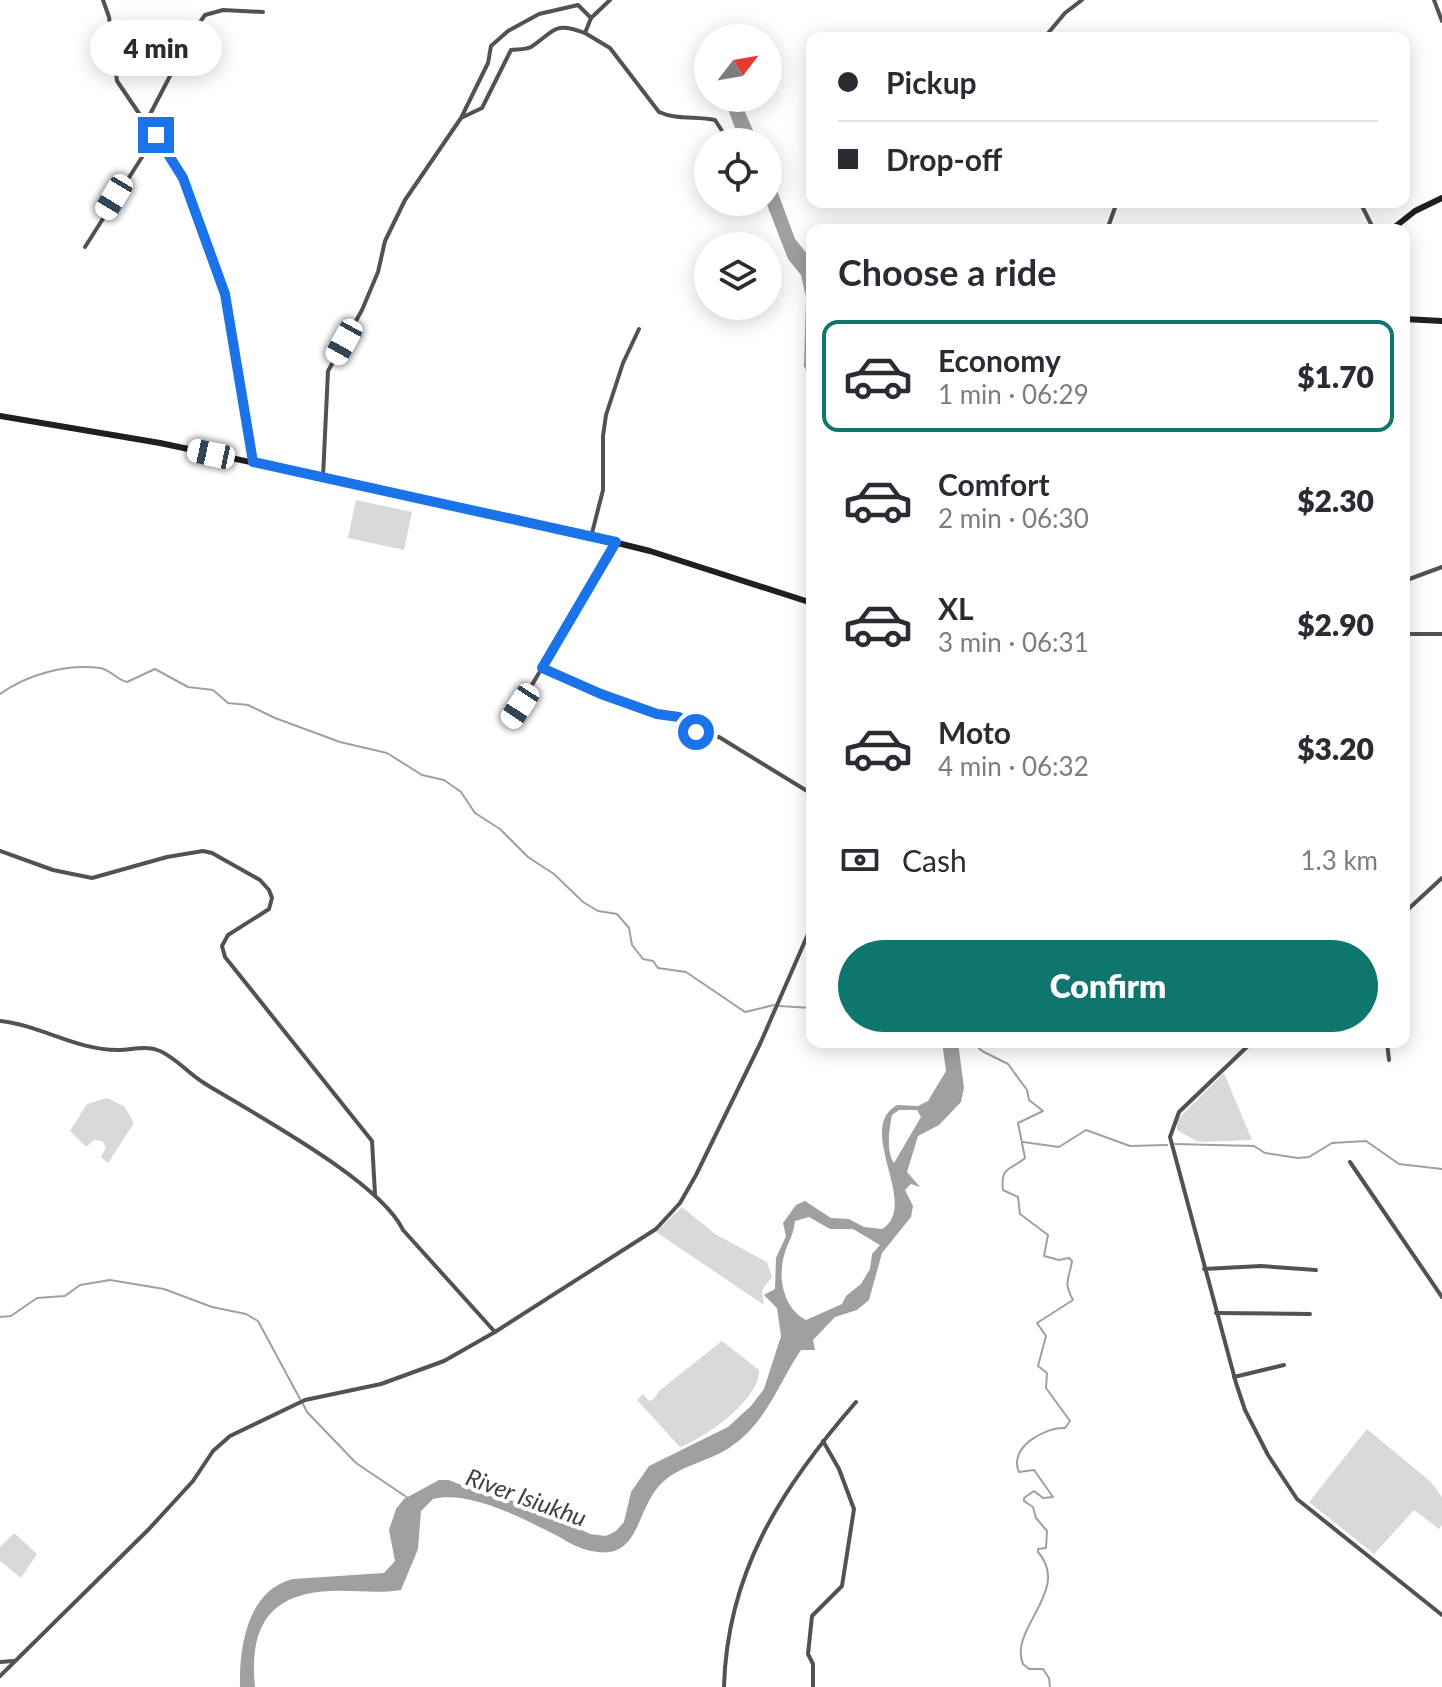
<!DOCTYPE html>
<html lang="en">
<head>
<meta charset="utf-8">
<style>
  body { margin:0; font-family:Lato,sans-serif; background:#f2f2f3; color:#2b2b33; height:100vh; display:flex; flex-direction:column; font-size:30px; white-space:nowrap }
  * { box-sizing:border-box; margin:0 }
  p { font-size:26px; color:#7c7c81 }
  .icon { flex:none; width:44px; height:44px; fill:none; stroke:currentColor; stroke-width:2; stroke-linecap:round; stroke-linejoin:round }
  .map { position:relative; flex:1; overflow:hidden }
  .sheet { position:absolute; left:806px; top:224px; width:604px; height:824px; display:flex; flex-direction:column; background:#fff; border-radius:16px; box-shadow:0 4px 20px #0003 }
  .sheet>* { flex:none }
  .top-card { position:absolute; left:806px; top:32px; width:604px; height:176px; border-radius:16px; box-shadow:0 4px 20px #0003; display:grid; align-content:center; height:176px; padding:0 32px; background:#fff }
  .needle { width:52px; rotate:59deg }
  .buttons { position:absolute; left:694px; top:24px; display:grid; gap:16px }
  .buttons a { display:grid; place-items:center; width:88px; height:88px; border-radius:50%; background:#fff; box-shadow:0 4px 20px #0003; font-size:40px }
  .end { position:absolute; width:36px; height:36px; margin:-18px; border:10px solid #1a73e8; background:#fff; box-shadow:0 0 0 4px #fff }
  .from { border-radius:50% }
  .bubble { position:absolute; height:56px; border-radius:28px; background:#fff; box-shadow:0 4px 20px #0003; font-size:26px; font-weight:800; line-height:56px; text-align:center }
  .car { position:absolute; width:24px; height:48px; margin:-24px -12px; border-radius:10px; box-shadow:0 0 6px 2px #0007; background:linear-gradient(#fff 24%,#345 0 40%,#fff 0 76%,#345 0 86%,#fff 0) }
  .top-card b { display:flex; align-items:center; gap:28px; height:76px; font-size:30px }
  .top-card b+b { border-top:2px solid #e1e1e2 }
  .top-card i { width:20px; height:20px; background:#2b2b33 }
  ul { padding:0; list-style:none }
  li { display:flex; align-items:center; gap:24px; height:112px; margin:0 16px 12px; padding:0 16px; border:4px solid transparent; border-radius:16px }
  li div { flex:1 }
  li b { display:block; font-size:30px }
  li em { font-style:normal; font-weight:800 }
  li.on { border-color:#0f766e }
  li>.icon { width:72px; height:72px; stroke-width:1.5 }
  h2 { padding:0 32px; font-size:36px; line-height:96px }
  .pay { display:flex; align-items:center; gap:20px; height:88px; padding:0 32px; font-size:30px }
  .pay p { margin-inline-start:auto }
  .cta { display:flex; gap:16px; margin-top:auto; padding:16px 32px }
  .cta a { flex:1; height:92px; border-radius:48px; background:#0f766e; color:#fff; font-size:32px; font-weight:800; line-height:92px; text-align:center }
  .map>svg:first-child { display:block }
</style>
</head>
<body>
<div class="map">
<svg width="1442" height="1687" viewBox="0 0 1442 1687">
  <rect width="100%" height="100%" fill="#fff"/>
  <g fill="#d9d9d9">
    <polygon points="356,500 412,512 404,550 348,538"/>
    <polygon points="1224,1073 1252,1140 1198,1142 1177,1130 1177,1120"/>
    <polygon points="107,1098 124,1106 134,1123 108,1163 101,1157 106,1147 102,1141 94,1140 86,1147 70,1131 87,1104"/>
    <polygon points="682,1207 715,1234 767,1262 772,1277 762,1290 764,1305 656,1232"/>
    <path d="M722,1341L759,1370C760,1400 705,1438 680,1447L637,1400L643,1394L649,1401L654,1399L659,1391Z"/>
    <polygon points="1367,1429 1431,1482 1442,1497 1442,1525 1439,1529 1414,1510 1374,1554 1309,1502"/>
    <polygon points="14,1533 37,1554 21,1578 0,1561 0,1547"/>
  </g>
  <g fill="#a0a0a0" fill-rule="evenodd">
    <polygon points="724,98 739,98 758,142 740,142"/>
    <polygon points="768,166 795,239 812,260 812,383 804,366 806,297 801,275 788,259 766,202"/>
    <path d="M942,1042H958L964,1088L961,1102L939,1125L918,1136L907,1172L920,1187L911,1184L905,1190L913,1206L911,1217L882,1253L869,1300L857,1310L835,1317L813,1340L815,1350H801C778,1384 766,1424 729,1448C709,1461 682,1465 664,1481C633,1508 643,1565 587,1550C575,1547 565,1540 554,1534C521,1518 470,1490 433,1499L421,1511L418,1549L401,1590C377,1594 355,1590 332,1591C268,1593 249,1628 255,1687H240C239,1648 247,1590 293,1579L384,1573L395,1561L389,1530L396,1509L404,1499L439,1480H449L486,1495L527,1504L590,1534L606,1536L616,1531L624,1522L631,1492L649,1466L728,1427L751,1406L764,1389L781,1336L777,1308L764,1295L775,1289L776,1258L786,1236L783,1223L796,1205L805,1201L831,1218L849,1219L864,1227L882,1229C921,1205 854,1129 897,1105L918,1106L928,1101L946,1071ZM899,1110H917L921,1117L894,1163C886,1152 889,1129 892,1115ZM809,1217L830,1229H853L880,1245L872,1254L870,1269L861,1284L846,1296L842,1304L806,1320C783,1308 777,1277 785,1252C789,1241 794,1233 795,1221Z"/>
  </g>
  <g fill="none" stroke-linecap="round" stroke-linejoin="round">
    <g stroke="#a0a0a0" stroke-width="2">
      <path d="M0,694C28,674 66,664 100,668C111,670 117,680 127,682L155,669L188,687L213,690L228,703L248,705L275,718L340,742L387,753L422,775L444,780L461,792L475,813L500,829L528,857L554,874L583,902L598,911L617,914L629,928L632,945L643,959L653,961L658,968L686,972L745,1012L774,1005"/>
      <polyline points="779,1006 812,1008"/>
      <path d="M973,1042L982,1051L1008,1064L1027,1090L1029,1100L1043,1111L1018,1123L1025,1158C1012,1170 1000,1165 1003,1190L1018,1197L1020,1214L1048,1235L1044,1256L1059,1260L1069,1258L1072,1261C1069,1280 1063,1282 1073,1300L1037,1323L1046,1336L1038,1366L1047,1373L1046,1388L1070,1421L1065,1428C1044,1427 1008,1448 1019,1472L1034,1470L1053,1497L1043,1498L1034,1491L1024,1498V1501L1033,1507L1036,1518L1047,1531L1046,1548L1038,1549V1552C1072,1590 1008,1629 1023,1664L1029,1669H1043L1049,1678L1050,1687"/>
      <polyline points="1023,1142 1059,1147 1086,1130 1130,1146 1167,1145"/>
      <polyline points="1175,1144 1254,1146 1265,1153 1298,1158 1309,1157 1332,1143 1366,1141 1399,1164 1442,1169"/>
      <polyline points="0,1317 11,1316 37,1298 65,1296 80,1285 110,1280 164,1289 212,1307 246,1314 258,1321 300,1399"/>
      <polyline points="303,1404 307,1412 356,1463 408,1498"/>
    </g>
    <g stroke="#525252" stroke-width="4">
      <polyline points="103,0 109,17 117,81 183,178 225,294 253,462"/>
      <polyline points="1434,0 1442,21"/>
      <path d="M585,33L610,48L659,112C676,120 697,116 715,120L726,137"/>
      <polyline points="1044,38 1065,13 1082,0"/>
      <polyline points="462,116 488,63 491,46 508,31 539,14 578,5 591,18"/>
      <polyline points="146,122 193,32 205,15 223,10 263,12"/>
      <polyline points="1360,202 1374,230"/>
      <polyline points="1107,230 1117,202"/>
      <polyline points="85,247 156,135"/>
      <path d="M323,477L328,371L362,310L378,272L385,241L405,200L461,118L482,108L511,50C517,49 525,50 531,47C555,31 553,21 585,33L591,18L610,0"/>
      <polyline points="591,537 603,490 603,436 606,415 623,363 639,329"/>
      <polyline points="1404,581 1442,567"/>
      <polyline points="1404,634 1442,634"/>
      <polyline points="542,668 601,694 657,714 679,717 696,732 719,737 812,794"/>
      <polyline points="509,724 616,542"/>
      <polyline points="0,851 53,870 92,878 167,857 203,851 212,853 260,880 269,890 272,898 269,909 228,935 222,946 225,957 372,1141 375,1194"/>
      <polyline points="1404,913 1442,878"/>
      <path d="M0,1021C40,1025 76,1050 118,1050C132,1050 146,1045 160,1051C176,1058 189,1074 204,1083C254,1114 380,1181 403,1230L495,1332"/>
      <polyline points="1252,1042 1179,1112 1170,1137 1236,1383 1245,1410 1268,1455 1297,1499 1442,1615"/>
      <polyline points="1387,1042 1389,1060"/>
      <polyline points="1350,1162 1442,1297"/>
      <polyline points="1204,1269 1261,1266 1316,1270"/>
      <polyline points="1216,1313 1310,1314"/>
      <polyline points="1234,1377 1284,1365"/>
      <polyline points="0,1662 13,1661"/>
      <polyline points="0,1676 149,1529 193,1481 213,1451 230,1436 305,1400 381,1384 444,1361 495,1332 656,1229 680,1203 696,1175 760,1044 812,925"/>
      <path d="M724,1687C727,1572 782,1487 856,1402"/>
      <polyline points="813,1687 813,1664 808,1654 812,1616 842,1586 854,1509 839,1469 823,1441"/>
    </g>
    <g stroke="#1f1f1f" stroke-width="6">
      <polyline points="1391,230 1415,211 1442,198"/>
      <polyline points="1404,319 1442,321"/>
      <polyline points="0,416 160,443 516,518 650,551 812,603"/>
    </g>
  </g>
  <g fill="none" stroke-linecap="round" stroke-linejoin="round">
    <polyline stroke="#1a73e8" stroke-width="10" points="156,135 183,178 225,294 253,462 616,542 542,668 601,694 657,714 679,717 696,732"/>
  </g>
  <g text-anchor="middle" stroke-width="8" stroke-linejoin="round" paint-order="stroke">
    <g font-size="24" font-style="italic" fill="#414141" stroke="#fff">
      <text transform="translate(526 1498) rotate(20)" y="8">River Isiukhu</text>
    </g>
  </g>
</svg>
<div class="buttons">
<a><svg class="needle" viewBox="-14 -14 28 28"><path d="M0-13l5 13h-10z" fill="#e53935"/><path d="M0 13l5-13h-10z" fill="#7c7c81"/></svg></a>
<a><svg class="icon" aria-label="locate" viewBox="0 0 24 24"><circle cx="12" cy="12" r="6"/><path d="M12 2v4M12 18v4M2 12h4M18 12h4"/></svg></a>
<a><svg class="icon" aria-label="layers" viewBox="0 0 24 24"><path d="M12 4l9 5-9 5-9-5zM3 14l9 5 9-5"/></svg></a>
</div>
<i class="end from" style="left:696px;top:732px"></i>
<i class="end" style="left:156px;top:135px"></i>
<div class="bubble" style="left:90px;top:20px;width:132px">4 min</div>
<i class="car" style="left:114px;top:197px;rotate:211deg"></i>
<i class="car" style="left:344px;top:342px;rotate:209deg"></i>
<i class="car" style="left:211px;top:454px;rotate:282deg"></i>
<i class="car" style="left:520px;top:706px;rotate:213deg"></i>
<div class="top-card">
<b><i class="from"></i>Pickup</b>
<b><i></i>Drop-off</b>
</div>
<section class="sheet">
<h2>Choose a ride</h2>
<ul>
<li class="on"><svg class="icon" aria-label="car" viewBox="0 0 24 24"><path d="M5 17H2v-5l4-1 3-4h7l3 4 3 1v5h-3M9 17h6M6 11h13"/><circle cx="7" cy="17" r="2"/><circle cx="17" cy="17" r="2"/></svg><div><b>Economy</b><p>1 min · 06:29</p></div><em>$1.70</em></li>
<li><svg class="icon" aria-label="car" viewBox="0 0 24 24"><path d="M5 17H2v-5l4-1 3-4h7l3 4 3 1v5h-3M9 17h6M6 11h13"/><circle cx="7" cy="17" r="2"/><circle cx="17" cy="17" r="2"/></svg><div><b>Comfort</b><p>2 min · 06:30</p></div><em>$2.30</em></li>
<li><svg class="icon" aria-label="car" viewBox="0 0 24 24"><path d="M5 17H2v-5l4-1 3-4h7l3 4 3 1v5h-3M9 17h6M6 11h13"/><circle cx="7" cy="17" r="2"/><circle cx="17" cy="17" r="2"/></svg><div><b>XL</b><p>3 min · 06:31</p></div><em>$2.90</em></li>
<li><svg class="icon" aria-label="car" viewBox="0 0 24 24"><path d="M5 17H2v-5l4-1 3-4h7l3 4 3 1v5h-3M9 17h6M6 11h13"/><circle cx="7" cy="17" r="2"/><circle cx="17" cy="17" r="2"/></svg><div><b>Moto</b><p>4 min · 06:32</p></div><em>$3.20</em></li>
</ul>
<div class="pay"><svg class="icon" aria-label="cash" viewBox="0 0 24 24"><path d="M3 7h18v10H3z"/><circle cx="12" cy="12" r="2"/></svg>Cash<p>1.3 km</p></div>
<div class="cta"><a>Confirm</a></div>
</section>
</div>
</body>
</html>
